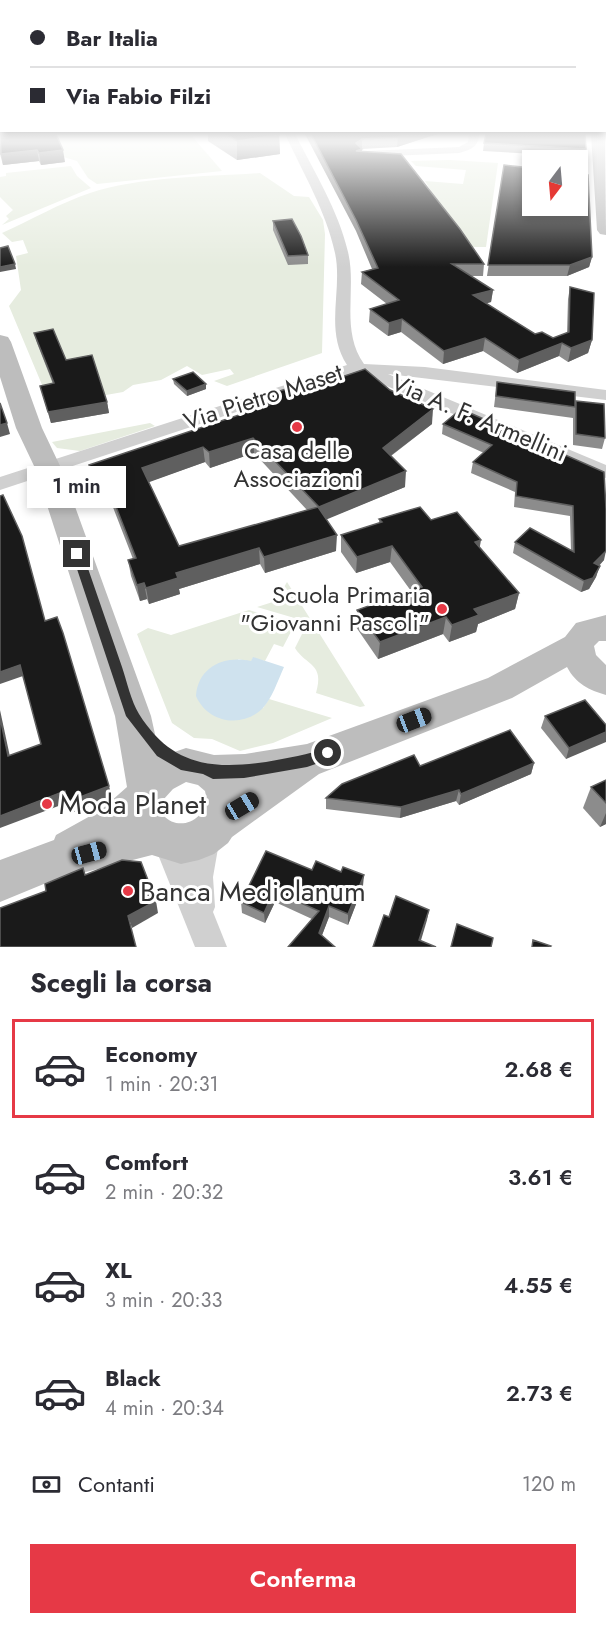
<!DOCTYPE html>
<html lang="it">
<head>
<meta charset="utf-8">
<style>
  body { margin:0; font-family:Jost,sans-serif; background:#f2f2f3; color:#2b2b33; height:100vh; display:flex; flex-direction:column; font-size:22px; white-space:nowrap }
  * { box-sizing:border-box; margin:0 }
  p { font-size:20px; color:#7c7c81 }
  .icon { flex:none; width:33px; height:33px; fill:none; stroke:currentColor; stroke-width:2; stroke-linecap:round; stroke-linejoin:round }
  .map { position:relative; height:947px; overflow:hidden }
  .drawer { display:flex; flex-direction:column; background:#fff; flex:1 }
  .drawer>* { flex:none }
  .top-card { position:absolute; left:0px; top:0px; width:606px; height:132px; box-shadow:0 3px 9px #0003; display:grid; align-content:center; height:132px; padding:0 30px; background:#fff }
  .needle { width:39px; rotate:196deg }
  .controls { position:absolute; left:522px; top:150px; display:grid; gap:12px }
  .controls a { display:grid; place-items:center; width:66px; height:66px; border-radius:0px; background:#fff; box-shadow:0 3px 9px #0003; font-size:30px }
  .end { position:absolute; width:27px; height:27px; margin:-14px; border:8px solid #333; background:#fff; box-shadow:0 0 0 3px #fff }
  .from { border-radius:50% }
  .bubble { position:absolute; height:42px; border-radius:0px; background:#fff; box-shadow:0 3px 9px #0003; font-size:20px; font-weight:600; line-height:42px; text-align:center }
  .car { position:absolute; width:18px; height:36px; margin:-18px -9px; border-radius:8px; box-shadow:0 0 4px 2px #0007; background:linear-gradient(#222 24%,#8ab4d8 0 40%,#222 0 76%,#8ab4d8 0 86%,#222 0) }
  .top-card b { display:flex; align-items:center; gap:21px; height:57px; font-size:22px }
  .top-card b+b { border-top:2px solid #e1e1e2 }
  .top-card i { width:15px; height:15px; background:#2b2b33 }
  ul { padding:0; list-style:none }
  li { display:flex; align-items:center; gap:18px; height:99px; margin:0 12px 9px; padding:0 18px; border:3px solid transparent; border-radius:0px }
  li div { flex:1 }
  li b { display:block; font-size:22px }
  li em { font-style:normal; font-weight:600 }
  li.on { border-color:#e63946 }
  li>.icon { width:54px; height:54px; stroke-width:1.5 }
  h2 { padding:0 30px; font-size:27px; line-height:72px }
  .pay { display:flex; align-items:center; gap:15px; height:66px; padding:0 30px; font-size:22px }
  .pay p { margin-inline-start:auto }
  .action { display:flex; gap:12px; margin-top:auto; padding:12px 30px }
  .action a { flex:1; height:69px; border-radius:0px; background:#e63946; color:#fff; font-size:24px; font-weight:600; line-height:69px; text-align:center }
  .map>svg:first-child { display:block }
</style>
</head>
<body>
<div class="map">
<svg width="606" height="947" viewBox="0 0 606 947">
  <rect width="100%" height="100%" fill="#fff"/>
  <g fill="#e6ecdf">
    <polygon points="28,134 190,134 222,171 97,184 88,178 77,161 0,138"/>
    <polygon points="450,160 498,163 486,247 469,247 426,192 431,191 425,181 463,184 466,170 416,166 411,161"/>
    <polygon points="71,166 77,176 91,188 2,225 9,219 6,216 13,210 0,197 0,177 6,176 6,173"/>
    <path d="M260,173L294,196L309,197L323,220L325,234L322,353L227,386L214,381L234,374L230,369L202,375L187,366L161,380L133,385L123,392L72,401L45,392L9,306L21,290L16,256L28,253L23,240L12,242L2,233C31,220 60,203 90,193C142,176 206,177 260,173Z"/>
    <polygon points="150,423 155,426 80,451 57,448 52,442"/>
    <path d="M287,582L365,706L360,707L316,693C325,663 306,666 295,648L308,622L257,607L276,601Z"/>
    <polygon points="249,610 295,624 283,647 274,644 265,661 253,658 251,662 238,659 263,708 269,699 332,718 273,743 240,751 212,739 194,738 172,723 137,634 148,628 171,635"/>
  </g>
  <path fill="#cfe2ee" d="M253,657L284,667C278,680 272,699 262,709C241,729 207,722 196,696C198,667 224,655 251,661Z"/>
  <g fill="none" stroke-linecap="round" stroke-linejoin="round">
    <g fill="#d0d0d0" fill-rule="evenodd">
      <path d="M285,134H295C315,173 338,210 348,252C357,289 340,330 364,364L425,367L606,390V400L388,374L606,465V478L370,379L368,374H351L0,490V477L347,365C324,330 343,290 335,253C326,211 303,173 285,134Z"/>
      <path d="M469,134H479C479,147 470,150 459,153L366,157L361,154L366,151L459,147L468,142Z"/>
      <polygon points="205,823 215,827 220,837 213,877 215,907 213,912 227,947 195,947 153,842 157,832 168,828 179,832 187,852 195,827"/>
    </g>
    <g fill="#bdbdbd" fill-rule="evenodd">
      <polygon points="591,134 605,134 606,235 600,234 597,230"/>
      <path d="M0,335L8,337L11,342L42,428L61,468L151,716L160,757L186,748L214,755L245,754L307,744L488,678L565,637L576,623L606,615V641H599L594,646L596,655L606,665V695C589,690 576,684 567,667L512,698L319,774L232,837L228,843L214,854L199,860L181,864L152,855L51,881L0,902V860L54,840L56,835L101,810L127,787L115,716L35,468L16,428L0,377ZM186,782L198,785L205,791C212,816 181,835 163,815V800L173,789Z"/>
    </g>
  </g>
  <g fill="#8c8c8c" fill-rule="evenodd">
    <polygon points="0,134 65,162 41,165 39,161 3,165 0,154"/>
    <polygon points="208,134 278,134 279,135 280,154 237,160 208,141"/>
    <polygon points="305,134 437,134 397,147 362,149 362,151 484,264 483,276 471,276 493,290 491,302 486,303 535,334 553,338 567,333 568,299 570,287 592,340 588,353 568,362 559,356 517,373 483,351 443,364 401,332 388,336 369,322 370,309 387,304 361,284 362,272 372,269 356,231"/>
    <polygon points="484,143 586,149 584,157 483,151"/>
    <polygon points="504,165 592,257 589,267 567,276 487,276"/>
    <polygon points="273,221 308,255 308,264 288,265 273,230"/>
    <polygon points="34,333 66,360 107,402 109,413 51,423 40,386 53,384 37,343"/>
    <polygon points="173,379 206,389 187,396 174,384"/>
    <polygon points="497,382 575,403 605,438 602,449 573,445 573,415 573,418 494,407"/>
    <path d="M312,387L390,390L432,424L391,456L405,487L326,519L336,551L265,573L260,564L179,589L180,594L149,604L147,599L140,601L131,576L128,560L133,559L109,497L100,499L93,481L89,465L261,408V397ZM254,453L307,510L179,546L148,482L205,462L210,468Z"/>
    <polygon points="443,424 604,472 604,560 599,566 596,577 589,589 581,592 513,553 515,542 571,551 570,516 514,507 515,492 471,473 473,462 484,453 442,434"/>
    <polygon points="379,519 431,520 480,548 519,593 515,609 478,624 476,632 449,642 443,634 378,659 356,627 357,610 411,591 390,562 356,573 341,552 341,535 379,523"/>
    <polygon points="545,716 606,725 566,759 541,728"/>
    <polygon points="534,763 531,774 459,805 456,801 400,818 326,809 326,798 420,766"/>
    <polygon points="606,780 606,824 600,827 583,808 591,787"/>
    <polygon points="312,870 363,886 348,925 329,917 322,935 288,947 312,919 275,902 265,923 242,913 241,902"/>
  </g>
  <g fill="#5f5f5f">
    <polygon points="407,134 437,134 397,147 398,137"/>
    <polygon points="279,135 280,154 237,160 237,141"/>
    <polygon points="362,139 362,159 356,161 356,143"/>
    <polygon points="37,150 39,161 3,165 1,154"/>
    <polygon points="63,150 65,162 41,165 39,153"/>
    <polygon points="592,257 589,267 567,276 570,265"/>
    <polygon points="15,264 16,269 0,272 0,267"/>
    <polygon points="493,290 491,302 472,308 473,295"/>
    <polygon points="402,319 401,332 388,336 389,323"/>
    <polygon points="485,338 483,351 443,364 444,351"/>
    <polygon points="592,340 588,353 568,362 571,348"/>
    <polygon points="562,343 559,356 517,373 519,360"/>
    <polygon points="206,384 206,389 187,396 187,391"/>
    <polygon points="107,402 109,413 51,423 48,412"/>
    <polygon points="433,409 432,424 381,463 383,448"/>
    <polygon points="7,423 10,434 0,437 0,425"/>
    <polygon points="253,438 254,453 210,468 209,452"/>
    <polygon points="203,447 205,462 144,484 142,468"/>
    <polygon points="406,471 405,487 318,523 319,507"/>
    <polygon points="106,481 109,497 100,499 97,484"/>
    <polygon points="337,535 336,551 265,573 264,557"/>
    <polygon points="481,540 478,557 475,542"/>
    <polygon points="392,546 390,562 356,573 357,557"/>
    <polygon points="259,548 260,564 179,589 180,594 149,604 146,588 176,573"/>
    <polygon points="606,551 604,560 591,574 594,563"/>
    <polygon points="600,566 596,577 589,589 581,592 584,581"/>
    <polygon points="144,583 147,599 140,601 137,585"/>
    <polygon points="519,593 515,609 478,624 476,632 449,642 452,625 474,609"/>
    <polygon points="446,617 443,634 378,659 380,642"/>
    <polygon points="20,665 23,676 0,684 0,672"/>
    <polygon points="0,710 12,766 8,756 0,717"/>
    <polygon points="606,732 606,742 566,759 569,748"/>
    <polygon points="534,763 531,774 459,805 461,794"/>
    <polygon points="109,786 112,797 71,813 67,802"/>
    <polygon points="459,790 456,801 400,818 401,807"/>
    <polygon points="65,791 69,802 0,828 0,816"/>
    <polygon points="606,813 606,824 600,827"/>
    <polygon points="364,875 363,886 348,925 348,914"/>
    <polygon points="274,891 275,902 265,923 264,913"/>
    <polygon points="156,901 158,913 132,928 128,916"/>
    <polygon points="329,906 329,917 319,943 319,933"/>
    <polygon points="429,910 427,920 419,947 419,940"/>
  </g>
  <g fill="#1a1a1a" stroke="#5f5f5f" stroke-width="1.5">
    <polygon points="0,134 56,134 63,150 39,153 37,150 1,154"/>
    <polygon points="226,134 278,134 279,135 237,141"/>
    <polygon points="311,134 407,134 398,137 362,139 356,143 362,149 356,151 401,154 460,229 484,264 452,264 493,290 473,295 535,334 542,332 553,338 569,332 570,287 594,293 592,340 571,348 562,343 519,360 485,338 444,351 402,319 389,323 370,309 399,300 362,272 378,268 356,220"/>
    <polygon points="486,134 585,134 586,149 484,143"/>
    <polygon points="504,165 532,168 532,206 578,206 578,174 588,175 592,257 570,265 488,265"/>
    <polygon points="292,219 301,236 308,255 288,256 273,221"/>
    <polygon points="8,246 15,264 0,267 0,248"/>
    <polygon points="53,329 66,360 92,355 107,402 48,412 40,386 54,383 34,333"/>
    <polygon points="365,369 390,390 433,409 383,448 406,471 319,507 253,438 209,452 203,447 142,468 179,546 318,507 337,535 264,557 259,548 176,573 178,578 146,588 144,583 137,585 128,560 136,558 106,481 97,484 89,465 269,405 261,397 307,382 312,387"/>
    <polygon points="193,372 206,384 187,391 173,379"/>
    <polygon points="497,382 575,392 575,407 496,396"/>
    <polygon points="576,401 604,404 605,438 576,434"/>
    <polygon points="0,403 7,423 0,425"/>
    <polygon points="461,409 604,472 606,509 606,551 594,563 600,566 593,578 584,581 515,542 530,528 574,552 573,506 516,496 517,482 473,462 492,445 443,424"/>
    <polygon points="3,495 22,536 45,621 57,617 63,633 109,786 67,802 65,791 0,816 0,717 8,756 41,744 20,665 0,672 0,496"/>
    <polygon points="420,507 431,520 457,512 481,540 475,542 519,593 474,609 479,615 452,625 446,617 380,642 357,610 422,587 392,546 357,557 341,535 382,522 379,519"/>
    <polygon points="585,700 606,725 606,732 569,748 545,716"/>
    <polygon points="510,730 534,763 461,794 459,790 401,807 326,798 342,784 414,755 420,766"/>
    <polygon points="606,780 606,803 591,787"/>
    <polygon points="266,851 312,870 316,861 341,872 343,867 364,875 348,914 329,906 319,933 335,947 288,947 319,911 274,891 264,913 241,902"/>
    <polygon points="122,860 141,862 156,901 128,916 136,947 0,947 0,908 46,891 45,884 83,868 85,875"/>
    <polygon points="396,896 429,910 419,940 436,947 373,947 384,915 389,917"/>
    <polygon points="457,924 493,938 491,947 451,947"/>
    <polygon points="533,940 551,946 550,947 532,947"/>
  </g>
  <linearGradient id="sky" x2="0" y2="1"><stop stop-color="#9ec6ea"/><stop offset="0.5" stop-color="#fff"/><stop offset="1" stop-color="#fff" stop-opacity="0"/></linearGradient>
  <rect width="606" height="267" fill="url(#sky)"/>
  <path fill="#333" d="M77,550L83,554C96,592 109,629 122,667C127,682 131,701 139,714C171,765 211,770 266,762C288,758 308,755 328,747L333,749L335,753L333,758L307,767L244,778L213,779L203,774L181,770L157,756L126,716L72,554Z"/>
  <g fill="#e63946" stroke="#fff" stroke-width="2">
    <circle cx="297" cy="427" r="6"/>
    <circle cx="442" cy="609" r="6"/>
    <circle cx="47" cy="804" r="6"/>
    <circle cx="128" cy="891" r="6"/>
  </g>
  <g text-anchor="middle" stroke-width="6" stroke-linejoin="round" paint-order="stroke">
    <g font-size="24" fill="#333" stroke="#fff">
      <text transform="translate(263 397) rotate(-18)" y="8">Via Pietro Maset</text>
      <text transform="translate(479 418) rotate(23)" y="8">Via A. F. Armellini</text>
    </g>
    <g font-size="24" fill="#333" stroke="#fff">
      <text x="297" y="459">Casa delle<tspan x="297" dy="28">Associazioni</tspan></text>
      <text x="430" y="603" text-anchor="end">Scuola Primaria<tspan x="430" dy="28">"Giovanni Pascoli"</tspan></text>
    </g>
    <g font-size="28" fill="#333" stroke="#fff" text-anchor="start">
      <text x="59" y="814">Moda Planet</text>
      <text x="140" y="901">Banca Mediolanum</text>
    </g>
  </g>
</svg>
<div class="controls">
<a><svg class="needle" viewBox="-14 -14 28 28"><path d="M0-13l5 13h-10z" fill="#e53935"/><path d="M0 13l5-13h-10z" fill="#7c7c81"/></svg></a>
</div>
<i class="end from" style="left:328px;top:753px"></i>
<i class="end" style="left:77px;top:554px"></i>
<div class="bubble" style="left:27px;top:466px;width:99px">1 min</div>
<i class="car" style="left:414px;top:720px;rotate:69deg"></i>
<i class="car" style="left:242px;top:806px;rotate:59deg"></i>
<i class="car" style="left:89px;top:853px;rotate:75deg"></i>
<div class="top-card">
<b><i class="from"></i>Bar Italia</b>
<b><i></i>Via Fabio Filzi</b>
</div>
</div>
<section class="drawer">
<h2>Scegli la corsa</h2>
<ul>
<li class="on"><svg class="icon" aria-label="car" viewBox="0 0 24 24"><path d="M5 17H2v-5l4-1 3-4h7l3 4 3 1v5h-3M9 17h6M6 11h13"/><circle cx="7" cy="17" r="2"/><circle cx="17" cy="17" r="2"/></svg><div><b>Economy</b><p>1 min · 20:31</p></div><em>2.68 €</em></li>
<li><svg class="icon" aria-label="car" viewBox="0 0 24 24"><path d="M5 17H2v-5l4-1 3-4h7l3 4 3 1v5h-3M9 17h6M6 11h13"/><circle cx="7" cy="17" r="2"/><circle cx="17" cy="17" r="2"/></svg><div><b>Comfort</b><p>2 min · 20:32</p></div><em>3.61 €</em></li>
<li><svg class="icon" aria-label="car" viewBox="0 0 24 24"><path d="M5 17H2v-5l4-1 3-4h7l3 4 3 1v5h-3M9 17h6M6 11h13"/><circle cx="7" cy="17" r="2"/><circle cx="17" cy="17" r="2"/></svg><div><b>XL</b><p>3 min · 20:33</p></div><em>4.55 €</em></li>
<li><svg class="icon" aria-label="car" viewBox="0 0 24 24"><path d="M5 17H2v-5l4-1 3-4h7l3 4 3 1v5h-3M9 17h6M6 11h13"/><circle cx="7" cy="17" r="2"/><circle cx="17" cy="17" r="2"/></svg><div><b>Black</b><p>4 min · 20:34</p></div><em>2.73 €</em></li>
</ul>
<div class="pay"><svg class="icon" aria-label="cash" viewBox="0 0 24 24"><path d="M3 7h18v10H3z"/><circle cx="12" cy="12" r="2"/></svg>Contanti<p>120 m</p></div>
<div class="action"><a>Conferma</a></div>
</section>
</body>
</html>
